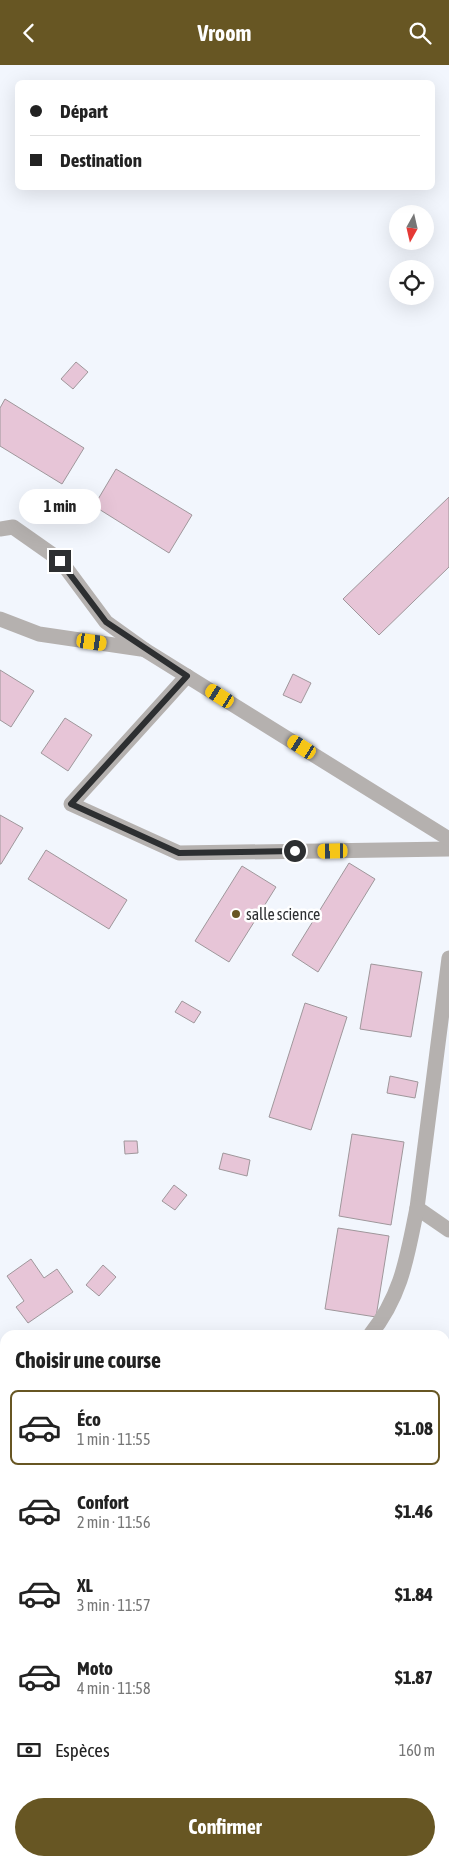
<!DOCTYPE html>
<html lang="fr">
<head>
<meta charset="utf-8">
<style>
  body { margin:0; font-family:"Asap Condensed",sans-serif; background:#f6f6f6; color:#222; height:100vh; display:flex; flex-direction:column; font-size:19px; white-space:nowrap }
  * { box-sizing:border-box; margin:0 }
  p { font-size:16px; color:#767676 }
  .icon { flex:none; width:28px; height:28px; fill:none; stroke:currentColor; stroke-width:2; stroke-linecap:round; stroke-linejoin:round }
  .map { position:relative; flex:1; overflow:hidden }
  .side { position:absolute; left:0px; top:1265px; width:450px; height:536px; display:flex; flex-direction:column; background:#fff; border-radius:15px 15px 0 0; box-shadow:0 5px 20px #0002 }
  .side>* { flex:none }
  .guide { position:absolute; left:15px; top:15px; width:420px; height:110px; border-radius:8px; box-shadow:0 5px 20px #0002; display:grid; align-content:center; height:110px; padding:0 15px; background:#fff }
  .needle { width:32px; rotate:188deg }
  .fabs { position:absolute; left:389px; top:140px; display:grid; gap:10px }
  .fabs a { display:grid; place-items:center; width:45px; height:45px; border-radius:50%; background:#fff; box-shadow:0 5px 20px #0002; font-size:25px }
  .end { position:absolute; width:22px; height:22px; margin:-11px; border:6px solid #2d2f31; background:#fff; box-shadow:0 0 0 2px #fff }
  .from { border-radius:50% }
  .bubble { position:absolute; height:35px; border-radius:18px; background:#fff; box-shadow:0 5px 20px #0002; font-size:16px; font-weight:700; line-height:35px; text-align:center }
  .car { position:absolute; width:15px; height:30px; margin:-15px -8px; border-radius:6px; box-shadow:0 0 4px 1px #0007; background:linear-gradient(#f5c518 24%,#345 0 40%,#f5c518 0 76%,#345 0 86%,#f5c518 0) }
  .guide b { display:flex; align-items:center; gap:18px; height:48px; font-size:19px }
  .guide b+b { border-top:1px solid #e0e0e0 }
  .guide i { width:12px; height:12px; background:#222 }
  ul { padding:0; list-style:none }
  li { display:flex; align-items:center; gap:15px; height:75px; margin:0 10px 8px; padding:0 5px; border:2px solid transparent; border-radius:8px }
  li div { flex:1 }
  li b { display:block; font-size:19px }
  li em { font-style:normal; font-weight:700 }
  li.selected { border-color:#675623 }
  li>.icon { width:45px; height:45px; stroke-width:1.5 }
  h2 { padding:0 15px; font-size:22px; line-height:60px }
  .pay { display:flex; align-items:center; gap:12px; height:55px; padding:0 15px; font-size:19px }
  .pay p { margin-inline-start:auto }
  .cta { display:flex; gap:10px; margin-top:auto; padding:10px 15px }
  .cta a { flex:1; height:58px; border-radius:30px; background:#675623; color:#fff; font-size:20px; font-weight:700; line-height:58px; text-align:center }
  header { display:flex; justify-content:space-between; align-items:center; height:65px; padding:0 15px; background:#675623; color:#fff; font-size:22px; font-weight:700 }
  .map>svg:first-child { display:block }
</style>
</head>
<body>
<header><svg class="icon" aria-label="back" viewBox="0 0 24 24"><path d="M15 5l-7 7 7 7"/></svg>Vroom<svg class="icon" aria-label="search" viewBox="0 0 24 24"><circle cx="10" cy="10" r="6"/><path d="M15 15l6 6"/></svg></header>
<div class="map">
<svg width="449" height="1801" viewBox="0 0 449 1801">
  <rect width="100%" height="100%" fill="#f2f6fd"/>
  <g fill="#e7c5d7" stroke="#9f979b">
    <polygon points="76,297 88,307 73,324 61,314"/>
    <polygon points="5,334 84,383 62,419 0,381 0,343"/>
    <polygon points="116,404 192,450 169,488 94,441"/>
    <polygon points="449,432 449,502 379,570 343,534"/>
    <polygon points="0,605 34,626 11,662 0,655"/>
    <polygon points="293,609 311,618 301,638 283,630"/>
    <polygon points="65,653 92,670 68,706 41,688"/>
    <polygon points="0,750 23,763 1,799 0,799"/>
    <polygon points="46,785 127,835 109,864 28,814"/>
    <polygon points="349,798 375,814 318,907 292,890"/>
    <polygon points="242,801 276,822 229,897 195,876"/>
    <polygon points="371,899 422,907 411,972 360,964"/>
    <polygon points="182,936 201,947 194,958 175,947"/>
    <polygon points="305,938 347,952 311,1065 269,1052"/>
    <polygon points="390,1011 418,1017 415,1033 387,1028"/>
    <polygon points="352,1069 404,1077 391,1160 339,1151"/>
    <polygon points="124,1076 137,1076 138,1088 125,1089"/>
    <polygon points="223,1088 250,1095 247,1111 219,1104"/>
    <polygon points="174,1120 187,1130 175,1145 162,1136"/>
    <polygon points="338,1163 389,1171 376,1252 325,1244"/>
    <polygon points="31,1194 44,1213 57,1204 73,1227 28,1258 16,1242 24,1236 7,1211"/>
    <polygon points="103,1200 116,1212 99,1231 86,1220"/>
    <rect x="445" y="1331" width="4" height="12"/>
    <polygon points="186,1796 199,1796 198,1801 185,1801"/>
  </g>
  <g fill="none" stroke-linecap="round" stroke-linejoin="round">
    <g stroke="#b5b1af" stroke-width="15">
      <polyline points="0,464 13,462 60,495 106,557 145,585"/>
      <polyline points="0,554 39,569 141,584"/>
      <polyline points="187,611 71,739 179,788 449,784"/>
    </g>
    <g stroke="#b5b1af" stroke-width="15">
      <polyline points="145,585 449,774"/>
      <polyline points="449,893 417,1143 449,1165"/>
      <path d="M370,1270C402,1230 407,1192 417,1143"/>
      <polyline points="0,1389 5,1388"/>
    </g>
  </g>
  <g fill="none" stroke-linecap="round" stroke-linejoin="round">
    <polyline stroke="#2d2f31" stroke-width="6" points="60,496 106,557 187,611 71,739 179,788 295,786"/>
  </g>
  <circle fill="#675623" stroke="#fff" stroke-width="2" cx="236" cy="849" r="5"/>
  <g text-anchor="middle" stroke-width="5" stroke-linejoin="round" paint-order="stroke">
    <g font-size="16" fill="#2d2f31" stroke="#fff" text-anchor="start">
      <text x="246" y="855">salle science</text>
    </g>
  </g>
</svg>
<div class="fabs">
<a><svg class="needle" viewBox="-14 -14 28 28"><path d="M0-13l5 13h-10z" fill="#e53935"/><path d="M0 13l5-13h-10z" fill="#767676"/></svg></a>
<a><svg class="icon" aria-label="locate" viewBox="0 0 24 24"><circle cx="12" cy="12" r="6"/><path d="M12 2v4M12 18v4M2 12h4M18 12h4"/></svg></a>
</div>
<i class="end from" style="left:295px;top:786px"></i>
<i class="end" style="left:60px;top:496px"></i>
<div class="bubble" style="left:19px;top:424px;width:82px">1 min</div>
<i class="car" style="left:92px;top:577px;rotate:98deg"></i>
<i class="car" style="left:220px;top:631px;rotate:302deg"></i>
<i class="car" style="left:302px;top:682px;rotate:302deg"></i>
<i class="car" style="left:333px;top:786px;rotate:269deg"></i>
<div class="guide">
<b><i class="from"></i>Départ</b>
<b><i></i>Destination</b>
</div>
<section class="side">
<h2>Choisir une course</h2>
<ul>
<li class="selected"><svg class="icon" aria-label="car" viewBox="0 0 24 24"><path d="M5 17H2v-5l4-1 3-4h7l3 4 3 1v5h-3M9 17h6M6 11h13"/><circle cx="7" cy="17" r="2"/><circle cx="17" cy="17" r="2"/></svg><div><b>Éco</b><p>1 min · 11:55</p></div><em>$1.08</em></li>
<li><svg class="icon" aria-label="car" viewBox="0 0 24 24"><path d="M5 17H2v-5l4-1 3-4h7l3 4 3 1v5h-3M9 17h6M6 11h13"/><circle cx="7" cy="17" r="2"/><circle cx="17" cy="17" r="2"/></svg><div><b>Confort</b><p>2 min · 11:56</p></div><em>$1.46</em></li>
<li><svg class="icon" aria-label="car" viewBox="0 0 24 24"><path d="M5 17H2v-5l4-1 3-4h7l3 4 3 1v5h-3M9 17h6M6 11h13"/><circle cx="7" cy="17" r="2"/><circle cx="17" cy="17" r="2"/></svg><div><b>XL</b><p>3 min · 11:57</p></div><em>$1.84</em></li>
<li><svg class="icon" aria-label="car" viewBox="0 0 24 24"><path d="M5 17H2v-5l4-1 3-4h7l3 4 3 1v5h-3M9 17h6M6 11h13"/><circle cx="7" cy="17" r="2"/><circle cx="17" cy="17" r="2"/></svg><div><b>Moto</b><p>4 min · 11:58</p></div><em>$1.87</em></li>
</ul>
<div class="pay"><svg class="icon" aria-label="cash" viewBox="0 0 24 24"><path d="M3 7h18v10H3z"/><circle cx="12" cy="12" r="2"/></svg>Espèces<p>160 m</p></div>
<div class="cta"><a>Confirmer</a></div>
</section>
</div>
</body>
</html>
